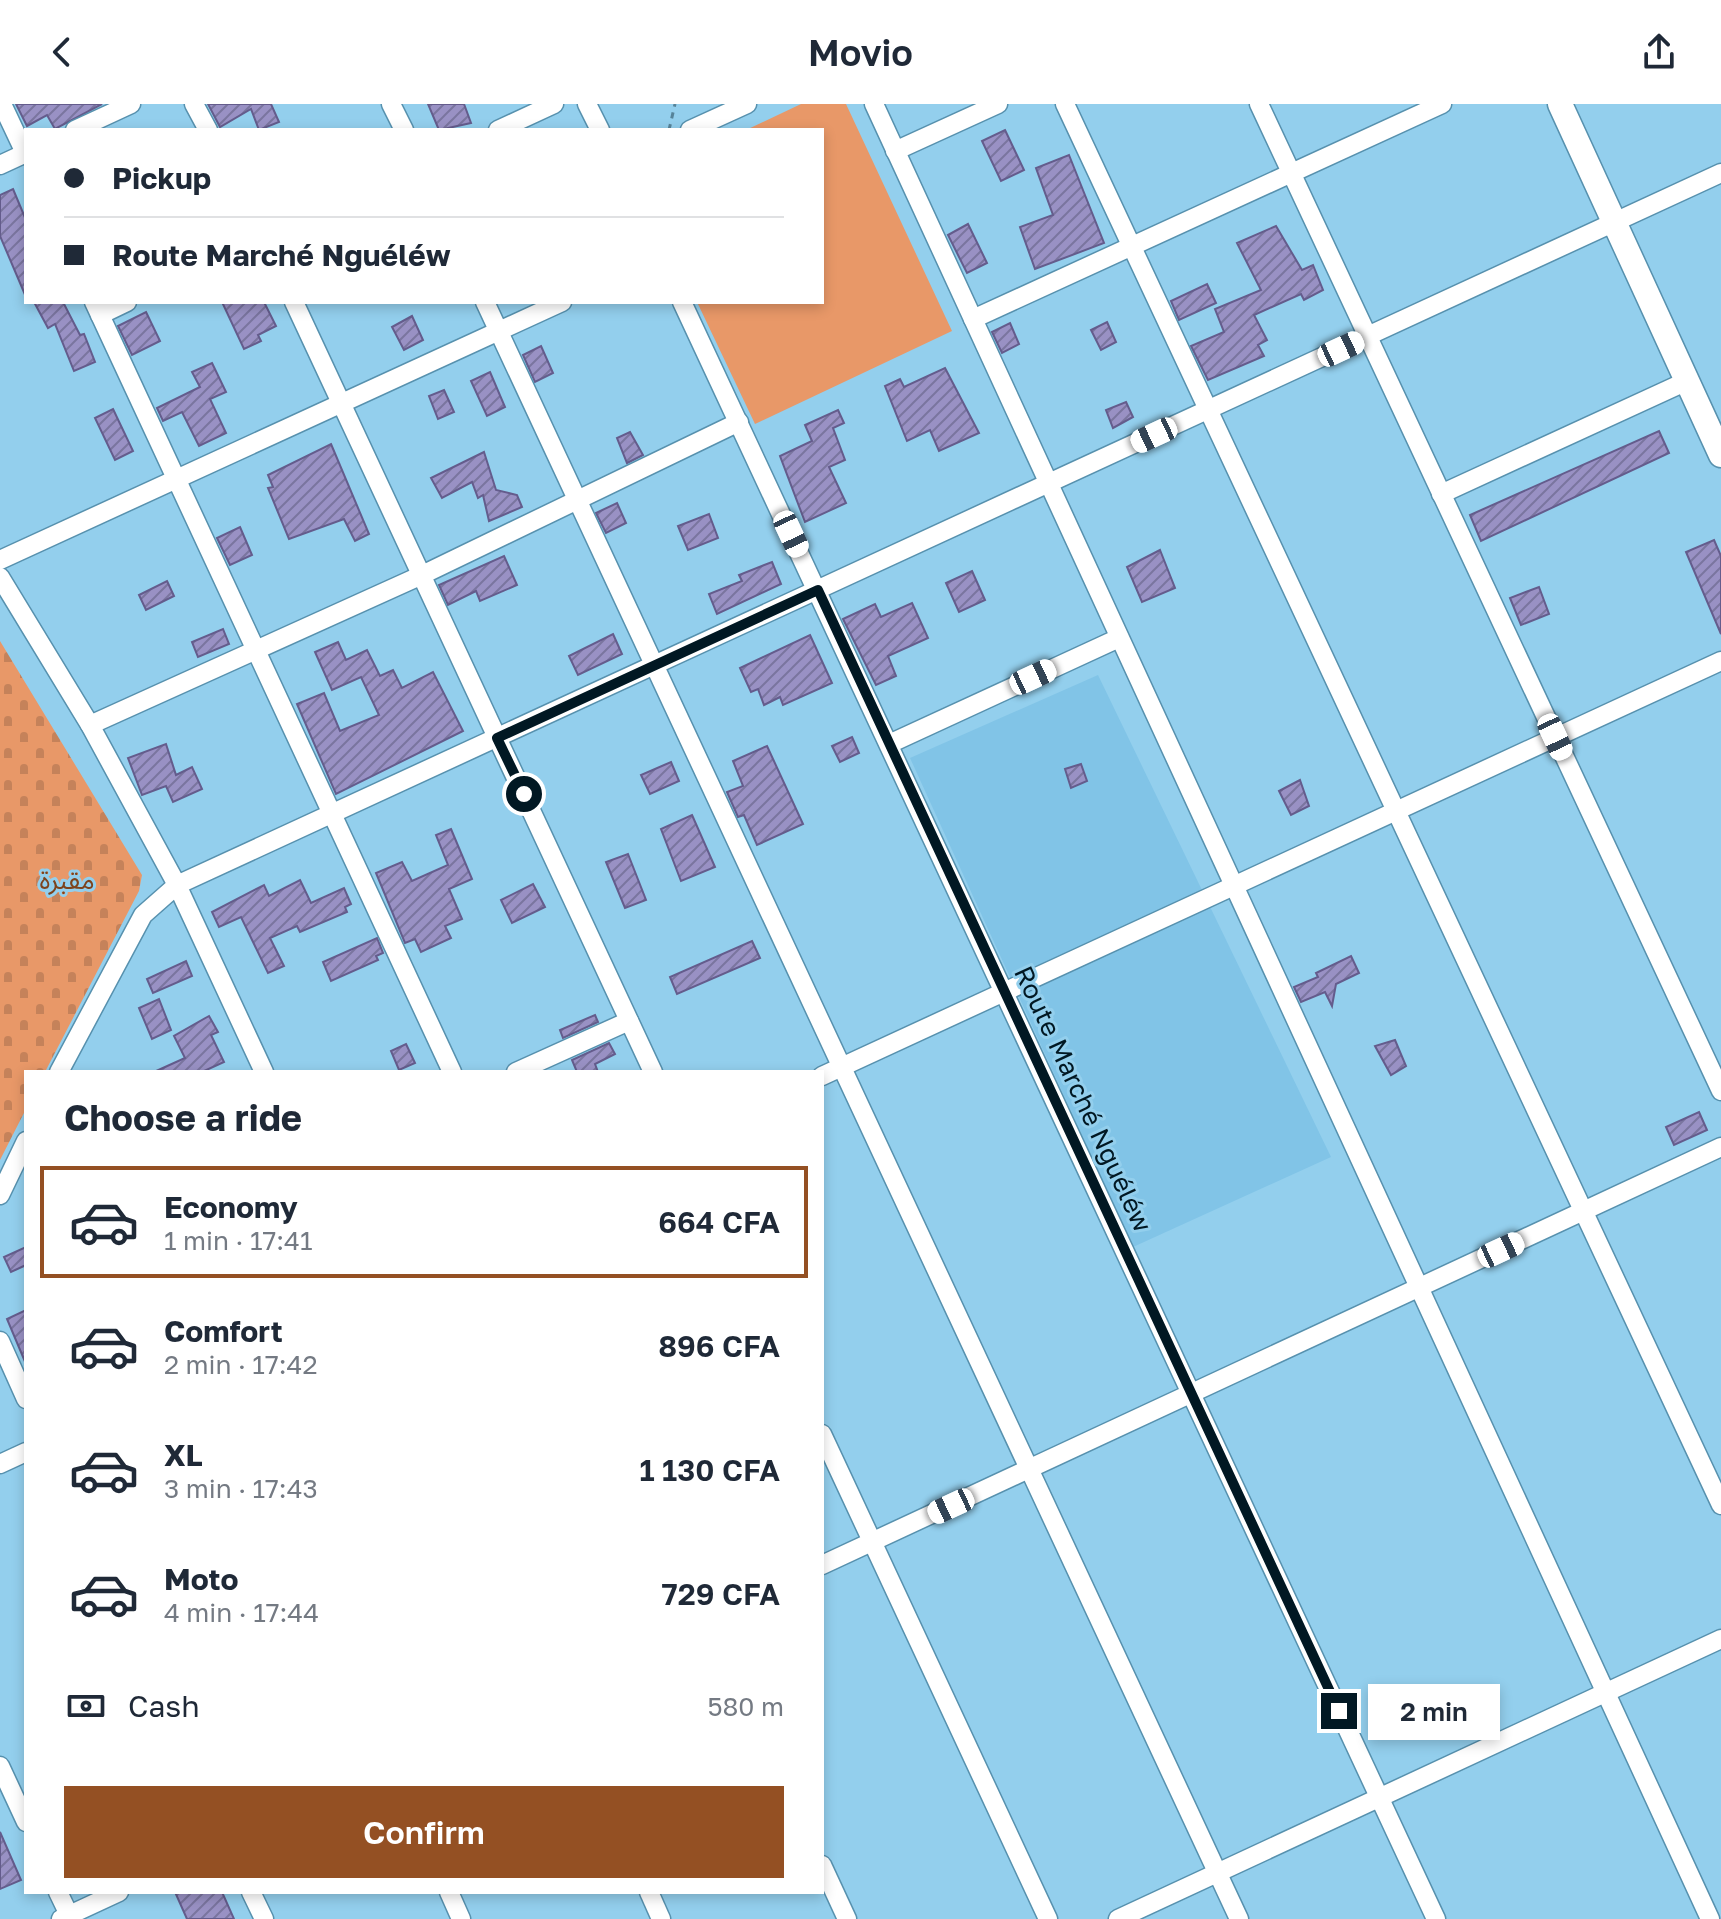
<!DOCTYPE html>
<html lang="en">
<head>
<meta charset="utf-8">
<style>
  body { margin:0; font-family:"Golos Text","Noto Sans Arabic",sans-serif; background:#f6f6f7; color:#1f2937; height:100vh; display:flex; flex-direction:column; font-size:30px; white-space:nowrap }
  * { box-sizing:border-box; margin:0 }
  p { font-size:26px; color:#747a83 }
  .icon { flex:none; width:44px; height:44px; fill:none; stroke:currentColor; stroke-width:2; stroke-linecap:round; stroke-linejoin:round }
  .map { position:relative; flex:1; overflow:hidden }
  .details { position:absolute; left:24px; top:966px; width:800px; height:824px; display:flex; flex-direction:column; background:#fff; border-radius:0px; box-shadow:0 4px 12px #0003 }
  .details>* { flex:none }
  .guide { position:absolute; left:24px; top:24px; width:800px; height:176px; border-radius:0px; box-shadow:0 4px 12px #0003; display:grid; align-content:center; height:176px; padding:0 40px; background:#fff }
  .end { position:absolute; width:36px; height:36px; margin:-18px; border:10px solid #011823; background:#fff; box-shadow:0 0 0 4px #fff }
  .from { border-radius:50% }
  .bubble { position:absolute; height:56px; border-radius:0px; background:#fff; box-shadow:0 4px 12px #0003; font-size:26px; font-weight:600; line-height:56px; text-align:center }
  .car { position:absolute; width:24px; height:48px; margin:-24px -12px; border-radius:10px; box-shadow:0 0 6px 2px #0007; background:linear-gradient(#fff 24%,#345 0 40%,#fff 0 76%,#345 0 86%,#fff 0) }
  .guide b { display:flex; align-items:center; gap:28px; height:76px; font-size:30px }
  .guide b+b { border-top:2px solid #e0e1e3 }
  .guide i { width:20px; height:20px; background:#1f2937 }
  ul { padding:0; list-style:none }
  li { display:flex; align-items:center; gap:24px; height:112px; margin:0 16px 12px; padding:0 24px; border:4px solid transparent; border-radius:0px }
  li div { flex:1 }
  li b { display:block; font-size:30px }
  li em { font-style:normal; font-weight:600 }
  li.active { border-color:#945023 }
  li>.icon { width:72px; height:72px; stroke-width:1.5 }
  h2 { padding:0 40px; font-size:36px; line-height:96px }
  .pay { display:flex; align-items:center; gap:20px; height:88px; padding:0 40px; font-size:30px }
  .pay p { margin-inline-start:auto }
  .action { display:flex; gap:16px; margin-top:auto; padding:16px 40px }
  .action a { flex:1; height:92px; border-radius:0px; background:#945023; color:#fff; font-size:32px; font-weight:600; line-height:92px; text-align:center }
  header { display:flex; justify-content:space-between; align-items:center; height:104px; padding:0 40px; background:#fff; font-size:36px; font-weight:600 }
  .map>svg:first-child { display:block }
</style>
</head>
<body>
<header><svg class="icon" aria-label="back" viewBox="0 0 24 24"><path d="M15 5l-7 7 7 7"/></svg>Movio<svg class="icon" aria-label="share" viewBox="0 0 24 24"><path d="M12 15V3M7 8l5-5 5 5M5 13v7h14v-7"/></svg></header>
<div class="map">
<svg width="1721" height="1815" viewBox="0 0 1721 1815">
  <defs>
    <pattern id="cemetery-stones" width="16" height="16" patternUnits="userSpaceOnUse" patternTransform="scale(2)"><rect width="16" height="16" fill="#e89868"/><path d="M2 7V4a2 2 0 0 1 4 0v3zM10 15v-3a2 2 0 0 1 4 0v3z" fill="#c5825a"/></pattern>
    <pattern id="building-hatch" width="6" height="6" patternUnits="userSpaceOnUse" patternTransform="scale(2)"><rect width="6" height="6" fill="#9991c4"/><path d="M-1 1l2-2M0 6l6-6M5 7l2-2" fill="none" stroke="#7a759f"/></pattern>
  </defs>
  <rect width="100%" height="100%" fill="#93cfed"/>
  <polygon fill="#81c4e7" points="1098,571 1331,1053 1133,1143 910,654"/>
  <polygon fill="#e89868" points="801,0 846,0 952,227 755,320 697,198 822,198 822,26 746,26"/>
  <polygon fill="url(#cemetery-stones)" points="0,537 142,771 139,787 45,968 26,968 26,1005 0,1056"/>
  <g fill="url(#building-hatch)" stroke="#645c8c" stroke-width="2">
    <polygon points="16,0 102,0 55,25 47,11 27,22"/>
    <polygon points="208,0 271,0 279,18 259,26 251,5 220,23"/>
    <polygon points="428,0 464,0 471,19 439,26"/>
    <polygon points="1005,26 1024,66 1001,77 982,37"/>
    <polygon points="1069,51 1104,139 1035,165 1020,123 1053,111 1036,64"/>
    <polygon points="13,85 26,116 26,193 0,132 0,91"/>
    <polygon points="968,120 987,159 967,169 948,131"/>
    <polygon points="1276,122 1302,166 1313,161 1323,186 1304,196 1301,190 1254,211 1267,236 1258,241 1264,252 1208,276 1191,242 1224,228 1215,205 1261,186 1237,139"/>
    <polygon points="1207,180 1216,199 1179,216 1171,197"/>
    <polygon points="34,198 63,198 80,231 84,230 95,258 74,267 55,220 48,224"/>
    <polygon points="222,198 264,198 276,222 258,231 261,237 244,245"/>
    <polygon points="146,208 160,237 132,251 118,222"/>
    <polygon points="412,212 423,236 404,246 392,223"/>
    <polygon points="1107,218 1116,238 1101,246 1091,226"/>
    <polygon points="1010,219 1019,240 1002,249 992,228"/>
    <polygon points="541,242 553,269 535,278 523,251"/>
    <polygon points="212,259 226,288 210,295 226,329 199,342 182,308 163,317 157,304 200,283 192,268"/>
    <polygon points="945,264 979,329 939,347 930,326 907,337 885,282 900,275 904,283"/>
    <polygon points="490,268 505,303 487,312 471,277"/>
    <polygon points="444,286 454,308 438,315 429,292"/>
    <polygon points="1126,298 1133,313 1113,324 1106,306"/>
    <polygon points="113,305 133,347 115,356 95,314"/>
    <polygon points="838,306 844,319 833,324 845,356 829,363 846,399 805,418 780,352 812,337 805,321"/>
    <polygon points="1659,327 1669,349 1481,437 1470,411"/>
    <polygon points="630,328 643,351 627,359 617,334"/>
    <polygon points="331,340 369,430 355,437 344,415 289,435 268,384 273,383 268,371"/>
    <polygon points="484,348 496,386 517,391 522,403 489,417 483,391 478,394 472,378 442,394 431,374"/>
    <polygon points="617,399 626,419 606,429 596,409"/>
    <polygon points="709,410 718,434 688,446 678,422"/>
    <polygon points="240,423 252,451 230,461 217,434"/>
    <polygon points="1714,436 1721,452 1721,530 1686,448"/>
    <polygon points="1160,446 1175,484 1142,498 1127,463"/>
    <polygon points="504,452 517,481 480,497 476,487 448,501 439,481"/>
    <polygon points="772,458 781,480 717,510 709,490 742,477 739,471"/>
    <polygon points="972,467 985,496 959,508 946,479"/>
    <polygon points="167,477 174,492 146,506 139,491"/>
    <polygon points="1539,483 1549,510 1521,521 1510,494"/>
    <polygon points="912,499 928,534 888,552 896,572 876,581 843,515 875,500 881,513"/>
    <polygon points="223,525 229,540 198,553 192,538"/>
    <polygon points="613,530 622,550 578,571 569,552"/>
    <polygon points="810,531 832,579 783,601 780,593 764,601 758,585 751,588 740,564"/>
    <polygon points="338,538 346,556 367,546 380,572 393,566 402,584 433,568 463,627 336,690 297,600 324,589 340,627 379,611 361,573 332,586 315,548"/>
    <polygon points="852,633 859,649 840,658 832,642"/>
    <polygon points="166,640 176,671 192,663 202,685 173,698 166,682 142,691 128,654"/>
    <polygon points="767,642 803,720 757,741 744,711 738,713 727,688 743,682 733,657"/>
    <polygon points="671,658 679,677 650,690 641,671"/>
    <polygon points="1081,660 1087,677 1071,684 1065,665"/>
    <polygon points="1300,676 1309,702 1291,711 1279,687"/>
    <polygon points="692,711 715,763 681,777 661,725"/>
    <polygon points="451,725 472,775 449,785 462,815 445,822 451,834 421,848 415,835 405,839 376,769 402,758 412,777 448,761 436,731"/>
    <polygon points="628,750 646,796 625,804 606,758"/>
    <polygon points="300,776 311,799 344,784 351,800 345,803 347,808 300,828 297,822 270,834 284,862 268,869 241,813 219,823 212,808 264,781 269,792"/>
    <polygon points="533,780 545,803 512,819 501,796"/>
    <polygon points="377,834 383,849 376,852 378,856 331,877 323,858"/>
    <polygon points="752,837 760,854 677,890 670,873"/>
    <polygon points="1351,852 1359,869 1336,880 1332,902 1325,888 1301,898 1294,883 1318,873 1316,869"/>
    <polygon points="186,857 192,872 153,889 147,875"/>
    <polygon points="159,895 171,926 152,935 139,904"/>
    <polygon points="595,911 598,918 563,934 560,926"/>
    <polygon points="209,912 218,928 211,931 224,958 202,968 154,968 185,954 174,932"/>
    <polygon points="1395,936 1406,962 1391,971 1375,942"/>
    <polygon points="609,939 615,950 595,960 598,968 577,968 572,956"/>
    <polygon points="406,940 415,959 399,966 391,947"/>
    <polygon points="1699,1008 1707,1026 1674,1041 1666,1023"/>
    <polygon points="26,1143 26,1161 11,1168 4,1153"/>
    <polygon points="26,1206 26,1260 7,1215"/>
    <polygon points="0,1728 21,1776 0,1785"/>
    <polygon points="175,1788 222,1788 234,1815 187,1815"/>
  </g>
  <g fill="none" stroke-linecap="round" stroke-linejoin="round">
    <g stroke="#5791ae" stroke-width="21">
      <g id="minor">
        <polyline points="2,0 26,51"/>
        <polyline points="194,0 208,26"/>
        <polyline points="391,0 404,26"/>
        <polyline points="587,0 600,26"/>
        <polyline points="874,0 1710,1815"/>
        <polyline points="1065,0 1721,1401"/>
        <polyline points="1259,0 1721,987"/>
        <polyline points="75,26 131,0"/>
        <polyline points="498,26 554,0"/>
        <polyline points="690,26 747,0"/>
        <polyline points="895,47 998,0"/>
        <polyline points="0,61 26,49"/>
        <polyline points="94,198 452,968"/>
        <polyline points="294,198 653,968"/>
        <polyline points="485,198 1239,1815"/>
        <polyline points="682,198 1436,1815"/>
        <polyline points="100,211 127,198"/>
        <polyline points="973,215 1442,0"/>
        <polyline points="1441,390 1687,277"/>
        <polyline points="0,456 562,198"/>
        <polyline points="0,473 90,621 177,781 264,968"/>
        <polyline points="90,621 422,471 739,318"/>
        <polyline points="889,640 1119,534"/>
        <polyline points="59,968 143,811 177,781 1721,69"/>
        <polyline points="516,968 629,917"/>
        <polyline points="822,972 1721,557"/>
        <polyline points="0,1091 26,1037"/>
        <polyline points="0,1237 26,1295"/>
        <polyline points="822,1330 1048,1815"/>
        <polyline points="0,1360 26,1348"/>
        <polyline points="822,1461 1721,1043"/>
        <polyline points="0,1662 26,1718"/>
        <polyline points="822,1761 847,1815"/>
        <polyline points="58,1788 71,1815"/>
        <polyline points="251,1788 264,1815"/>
        <polyline points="449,1788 461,1815"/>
        <polyline points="649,1788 661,1815"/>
        <polyline points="61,1815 119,1788"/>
        <polyline points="1118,1815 1721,1535"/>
      </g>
    </g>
    <g stroke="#5791ae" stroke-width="27">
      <polyline id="secondary" points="1560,0 1721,351"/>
    </g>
    <polyline stroke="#568399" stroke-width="3" stroke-dasharray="6 6" stroke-linecap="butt" points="669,26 675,0"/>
    <use href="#minor" stroke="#fff" stroke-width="18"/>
    <use href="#secondary" stroke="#fff" stroke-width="24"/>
  </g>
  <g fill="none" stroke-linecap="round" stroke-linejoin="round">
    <polyline stroke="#011823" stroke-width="10" points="524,690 497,634 818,486 1339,1607"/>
  </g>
  <g text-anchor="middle" stroke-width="6" stroke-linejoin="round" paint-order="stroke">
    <g font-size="26" fill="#7d431d" stroke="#93cfed">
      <text x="67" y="785">مقبرة</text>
    </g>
    <g font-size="26" fill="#011823" stroke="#93cfed">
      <text transform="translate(1083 995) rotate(65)" y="9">Route Marché Nguéléw</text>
    </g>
  </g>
</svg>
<i class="end from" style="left:524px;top:690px"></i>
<i class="end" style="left:1339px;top:1607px"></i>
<div class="bubble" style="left:1368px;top:1580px;width:132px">2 min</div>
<i class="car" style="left:1341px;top:245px;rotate:65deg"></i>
<i class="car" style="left:1154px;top:331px;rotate:245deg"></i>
<i class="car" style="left:791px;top:430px;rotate:155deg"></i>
<i class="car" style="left:1033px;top:573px;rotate:65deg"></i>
<i class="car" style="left:1555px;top:633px;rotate:155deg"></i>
<i class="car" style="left:1501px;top:1146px;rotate:65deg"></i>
<i class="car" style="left:951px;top:1402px;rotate:245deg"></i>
<div class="guide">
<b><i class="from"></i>Pickup</b>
<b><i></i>Route Marché Nguéléw</b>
</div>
<section class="details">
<h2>Choose a ride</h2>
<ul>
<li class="active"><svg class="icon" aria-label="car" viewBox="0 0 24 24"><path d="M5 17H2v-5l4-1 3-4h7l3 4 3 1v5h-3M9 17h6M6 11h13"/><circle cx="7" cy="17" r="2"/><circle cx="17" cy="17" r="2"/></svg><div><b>Economy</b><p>1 min · 17:41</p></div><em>664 CFA</em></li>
<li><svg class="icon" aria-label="car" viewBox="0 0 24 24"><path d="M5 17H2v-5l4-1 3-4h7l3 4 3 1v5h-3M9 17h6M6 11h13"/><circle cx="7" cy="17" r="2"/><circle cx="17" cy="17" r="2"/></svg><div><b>Comfort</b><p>2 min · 17:42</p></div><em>896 CFA</em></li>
<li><svg class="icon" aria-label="car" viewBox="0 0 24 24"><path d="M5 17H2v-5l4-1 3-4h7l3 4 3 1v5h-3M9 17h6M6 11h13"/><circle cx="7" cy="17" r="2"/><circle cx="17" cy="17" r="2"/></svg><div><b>XL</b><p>3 min · 17:43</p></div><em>1 130 CFA</em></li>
<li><svg class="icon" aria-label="car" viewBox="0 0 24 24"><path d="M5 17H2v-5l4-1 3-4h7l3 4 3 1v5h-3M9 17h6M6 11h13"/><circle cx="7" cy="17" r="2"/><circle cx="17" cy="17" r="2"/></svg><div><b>Moto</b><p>4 min · 17:44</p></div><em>729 CFA</em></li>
</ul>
<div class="pay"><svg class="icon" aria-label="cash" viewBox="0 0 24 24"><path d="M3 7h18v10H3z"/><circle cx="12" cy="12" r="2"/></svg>Cash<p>580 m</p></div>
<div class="action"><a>Confirm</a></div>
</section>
</div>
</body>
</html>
